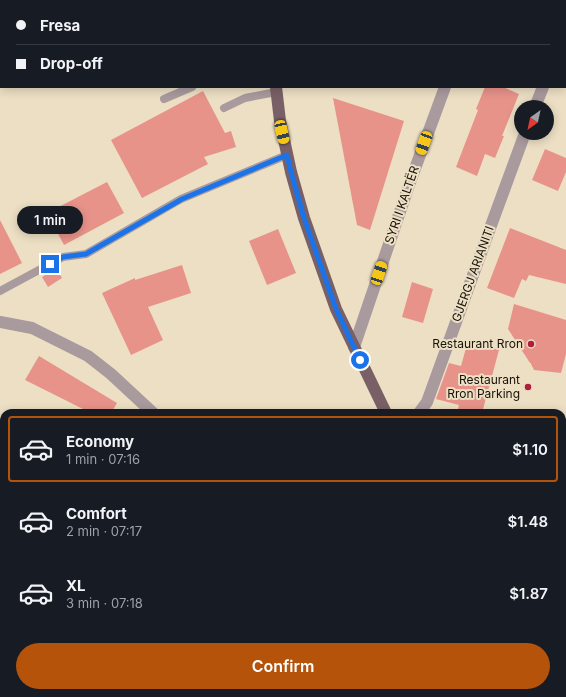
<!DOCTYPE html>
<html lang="en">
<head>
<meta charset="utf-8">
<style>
  body { margin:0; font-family:Inter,sans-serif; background:#242831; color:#f1f3f6; height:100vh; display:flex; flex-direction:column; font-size:15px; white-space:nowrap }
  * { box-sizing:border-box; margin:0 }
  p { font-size:13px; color:#9ea1a6 }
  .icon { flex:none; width:22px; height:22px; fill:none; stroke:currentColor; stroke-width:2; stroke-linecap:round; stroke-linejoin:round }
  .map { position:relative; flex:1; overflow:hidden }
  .drawer { position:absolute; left:0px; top:409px; width:566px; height:288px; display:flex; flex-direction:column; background:#171b24; border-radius:12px 12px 0 0; box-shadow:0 2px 10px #0003 }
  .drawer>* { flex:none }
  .hud { position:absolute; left:0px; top:0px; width:566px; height:88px; box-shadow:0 2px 10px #0003; display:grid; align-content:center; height:88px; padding:0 16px; background:#171b24 }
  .needle { width:26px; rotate:213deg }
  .controls { position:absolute; left:514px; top:100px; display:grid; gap:8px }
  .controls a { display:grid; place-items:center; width:40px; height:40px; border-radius:50%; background:#171b24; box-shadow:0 2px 10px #0003; font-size:20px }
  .end { position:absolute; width:18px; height:18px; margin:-9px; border:5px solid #1a73e8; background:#fff; box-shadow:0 0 0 2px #fff }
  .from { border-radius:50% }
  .bubble { position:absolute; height:28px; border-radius:14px; background:#171b24; box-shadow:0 2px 10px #0003; font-size:13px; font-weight:600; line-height:28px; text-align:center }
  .car { position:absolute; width:12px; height:24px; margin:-12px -6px; border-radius:5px; box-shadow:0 0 3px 1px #0007; background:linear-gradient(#f5c518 24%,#345 0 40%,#f5c518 0 76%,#345 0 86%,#f5c518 0) }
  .hud b { display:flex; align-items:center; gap:14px; height:38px; font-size:15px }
  .hud b+b { border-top:1px solid #363941 }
  .hud i { width:10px; height:10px; background:#f1f3f6 }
  ul { padding:7px 0 0; list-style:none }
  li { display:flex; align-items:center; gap:12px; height:66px; margin:0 8px 6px; padding:0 8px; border:2px solid transparent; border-radius:4px }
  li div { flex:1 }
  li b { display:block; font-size:15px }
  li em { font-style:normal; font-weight:600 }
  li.active { border-color:#b45309 }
  li>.icon { width:36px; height:36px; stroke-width:1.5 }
  .cta { display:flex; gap:8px; margin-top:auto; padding:8px 16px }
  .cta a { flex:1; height:46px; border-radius:24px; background:#b45309; color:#fff; font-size:16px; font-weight:600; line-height:46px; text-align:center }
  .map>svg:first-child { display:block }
</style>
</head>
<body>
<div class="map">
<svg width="566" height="697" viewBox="0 0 566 697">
  <rect width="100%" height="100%" fill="#ecdfc4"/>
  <polygon fill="#a1dbad" points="0,549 4,550 4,693 103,693 102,697 0,697"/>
  <g fill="#e8938a">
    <polygon points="485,87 503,87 519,94 502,136 504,136 495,158 485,154 477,176 456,167 478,110 476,109"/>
    <polygon points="203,91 225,133 231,131 236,147 204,157 208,164 142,198 111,140"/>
    <polygon points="333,98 404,121 370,230 357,225"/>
    <polygon points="545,149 566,158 566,172 558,191 532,180"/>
    <polygon points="107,182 124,213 64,245 47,213"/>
    <polygon points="0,220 22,263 0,274"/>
    <polygon points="510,228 566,250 566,284 529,275 526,281 522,279 514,298 487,288"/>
    <polygon points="278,229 296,273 267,285 249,241"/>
    <polygon points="182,265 191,293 148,307 163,340 131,355 102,293 135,278 135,280"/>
    <polygon points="56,268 62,278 48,287 42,277"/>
    <polygon points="412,282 433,289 423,323 402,317"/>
    <polygon points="514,304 566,320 566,354 561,373 534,370 531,364 531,363 530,363 508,329"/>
    <polygon points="468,341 499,350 482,413 457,413 459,405 436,399 449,363 461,366"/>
    <polygon points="39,356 117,403 111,413 91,413 25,380"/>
  </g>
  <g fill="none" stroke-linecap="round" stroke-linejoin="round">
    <polyline stroke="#827967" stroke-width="2.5" stroke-dasharray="3 2" stroke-linecap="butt" points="427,697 428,693"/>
    <g stroke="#a99a9e" stroke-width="8">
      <polyline points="164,99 192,87"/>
      <polyline points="224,108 245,98 276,92"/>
      <polyline points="0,291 63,257 86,254 181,199 287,155"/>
    </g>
    <g stroke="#a99a9e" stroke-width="12">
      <polyline points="113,1 115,0"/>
      <polyline points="565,31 566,28"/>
      <polyline points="0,56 1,55"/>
      <polyline points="535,107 543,87"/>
      <polyline points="354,347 409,185 445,87"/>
      <polyline points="419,413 427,402 489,231 525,133"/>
      <polyline points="562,441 566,427"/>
      <polyline points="0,469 4,465"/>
      <polyline points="562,603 566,603"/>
      <polyline points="215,697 217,693"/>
    </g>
    <g stroke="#a99a9e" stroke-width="12">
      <polyline points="0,322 32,328 88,356 111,374 153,413"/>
      <polyline points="446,697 447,693"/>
    </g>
    <g stroke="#796067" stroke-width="12">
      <polyline points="273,1 273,0"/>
      <polyline points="276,87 280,121 291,172 304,218 336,309 386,413"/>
      <polyline points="562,662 566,668"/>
    </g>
  </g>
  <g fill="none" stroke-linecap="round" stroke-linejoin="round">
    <polyline stroke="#1a73e8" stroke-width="5" points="50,264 63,257 86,254 182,199 287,155 291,172 304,218 336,309 360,360"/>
  </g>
  <g fill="#b11e3c" stroke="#ecdfc4" stroke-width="1.5">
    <circle cx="531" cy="344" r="4"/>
    <circle cx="528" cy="387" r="4"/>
  </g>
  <g text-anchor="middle" stroke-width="4" stroke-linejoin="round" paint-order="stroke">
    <g font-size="12" fill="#161208" stroke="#ecdfc4">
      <text transform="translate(402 205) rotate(-71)" y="4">SYRI I KALTËR</text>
      <text transform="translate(473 274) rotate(-70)" y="4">GJERGJ ARIANITI</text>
    </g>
    <g font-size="12" fill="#161208" stroke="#ecdfc4" text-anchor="end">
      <text x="523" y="348">Restaurant Rron</text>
      <text x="520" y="384">Restaurant<tspan x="520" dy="14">Rron Parking</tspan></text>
    </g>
  </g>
</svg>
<div class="controls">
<a><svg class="needle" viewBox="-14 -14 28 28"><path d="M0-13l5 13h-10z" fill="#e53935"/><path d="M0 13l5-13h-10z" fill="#9ea1a6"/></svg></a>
</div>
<i class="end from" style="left:360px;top:360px"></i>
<i class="end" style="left:50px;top:264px"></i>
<div class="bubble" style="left:17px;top:206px;width:66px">1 min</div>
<i class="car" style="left:282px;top:132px;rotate:167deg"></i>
<i class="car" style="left:424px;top:143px;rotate:200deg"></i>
<i class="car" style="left:379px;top:273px;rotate:18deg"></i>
<div class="hud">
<b><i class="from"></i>Fresa</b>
<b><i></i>Drop-off</b>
</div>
<section class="drawer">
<ul>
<li class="active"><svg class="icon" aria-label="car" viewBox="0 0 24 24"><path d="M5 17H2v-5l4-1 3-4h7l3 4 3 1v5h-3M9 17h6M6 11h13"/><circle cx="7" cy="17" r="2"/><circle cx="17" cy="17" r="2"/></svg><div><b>Economy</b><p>1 min · 07:16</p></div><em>$1.10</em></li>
<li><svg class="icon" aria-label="car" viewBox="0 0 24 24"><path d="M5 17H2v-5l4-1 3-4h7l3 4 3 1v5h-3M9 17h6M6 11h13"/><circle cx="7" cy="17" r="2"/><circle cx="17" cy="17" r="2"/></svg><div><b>Comfort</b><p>2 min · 07:17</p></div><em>$1.48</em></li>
<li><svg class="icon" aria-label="car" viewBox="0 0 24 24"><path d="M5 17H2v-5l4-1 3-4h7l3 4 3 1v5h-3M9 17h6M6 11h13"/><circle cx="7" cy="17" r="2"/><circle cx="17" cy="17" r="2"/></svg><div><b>XL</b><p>3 min · 07:18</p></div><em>$1.87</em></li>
</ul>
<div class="cta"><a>Confirm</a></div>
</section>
</div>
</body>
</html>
